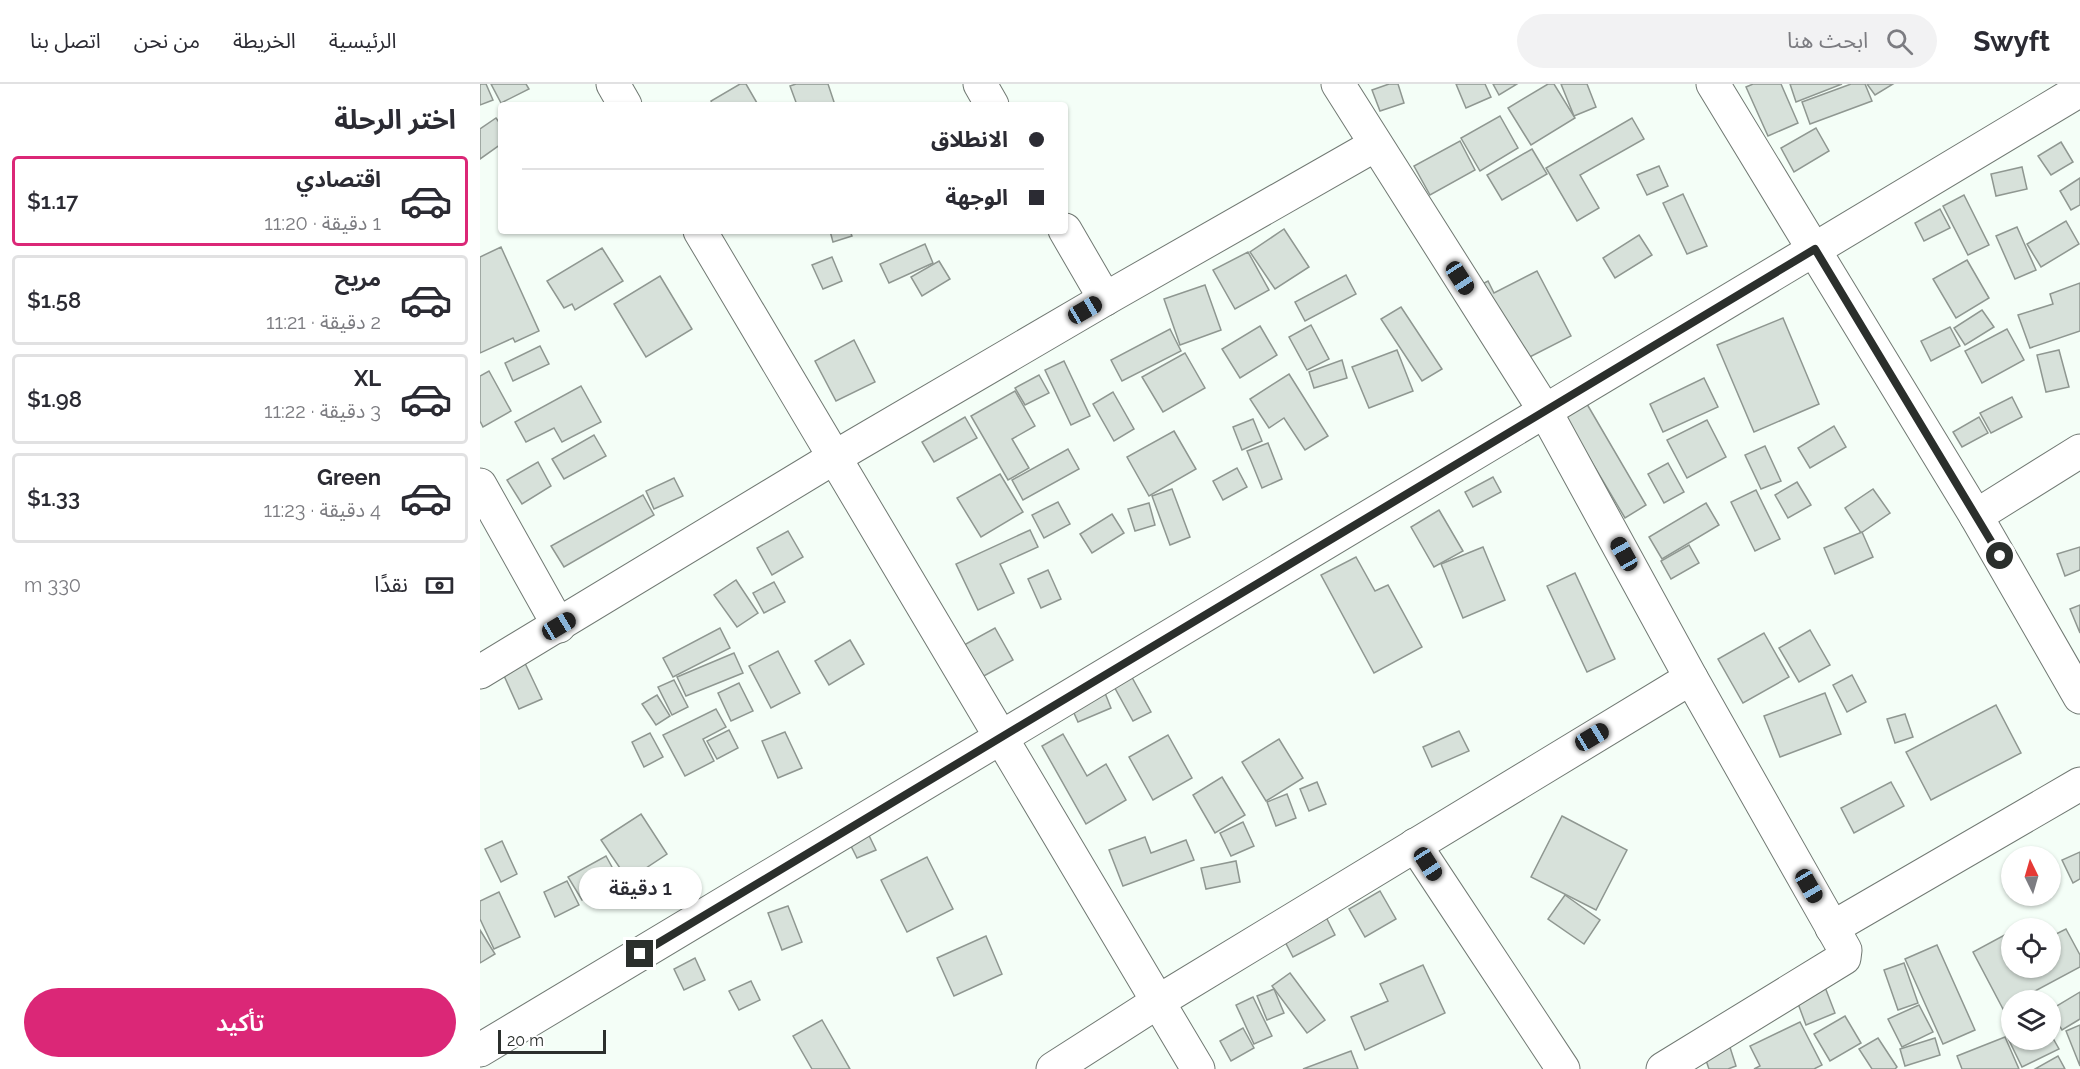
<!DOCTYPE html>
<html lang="ar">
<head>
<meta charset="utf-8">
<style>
  body { margin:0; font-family:Raleway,"Noto Sans Arabic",sans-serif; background:#f2f2f3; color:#2b2b33; direction:rtl; height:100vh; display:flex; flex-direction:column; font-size:22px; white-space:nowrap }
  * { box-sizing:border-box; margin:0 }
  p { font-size:20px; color:#7c7c81 }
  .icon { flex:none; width:33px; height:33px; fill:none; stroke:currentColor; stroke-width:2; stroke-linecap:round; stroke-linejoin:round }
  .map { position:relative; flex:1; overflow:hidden; direction:ltr }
  .drawer { display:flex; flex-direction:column; background:#fff; width:480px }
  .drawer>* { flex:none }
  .guide { position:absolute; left:18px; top:18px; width:570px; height:132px; border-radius:6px; box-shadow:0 2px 4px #0004; direction:rtl; display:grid; align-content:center; height:132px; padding:0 24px; background:#fff }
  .needle { width:39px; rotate:355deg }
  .buttons { position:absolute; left:1521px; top:762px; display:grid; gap:12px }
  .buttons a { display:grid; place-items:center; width:60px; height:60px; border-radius:50%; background:#fff; box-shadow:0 2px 4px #0004; font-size:30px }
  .scale { position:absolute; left:18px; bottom:15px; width:108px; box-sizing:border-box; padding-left:6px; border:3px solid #2b2f2c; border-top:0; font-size:16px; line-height:21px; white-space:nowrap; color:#2b2f2c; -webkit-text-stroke:4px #fff; paint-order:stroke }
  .end { position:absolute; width:27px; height:27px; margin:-14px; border:8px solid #2b2f2c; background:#fff; box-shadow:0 0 0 3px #fff }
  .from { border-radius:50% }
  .bubble { position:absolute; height:42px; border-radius:21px; background:#fff; box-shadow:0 2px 4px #0004; font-size:20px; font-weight:600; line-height:42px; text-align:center; direction:rtl }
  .car { position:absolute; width:18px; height:36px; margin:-18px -9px; border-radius:8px; box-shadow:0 0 4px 2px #0007; background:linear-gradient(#222 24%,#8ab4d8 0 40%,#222 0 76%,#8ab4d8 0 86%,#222 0) }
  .guide b { display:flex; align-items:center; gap:21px; height:57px; font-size:22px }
  .guide b+b { border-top:2px solid #e1e1e2 }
  .guide i { width:15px; height:15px; background:#2b2b33 }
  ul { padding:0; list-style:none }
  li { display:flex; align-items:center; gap:18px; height:90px; margin:0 12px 9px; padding:0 12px; border:3px solid #e1e1e2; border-radius:6px }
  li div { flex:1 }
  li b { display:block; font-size:22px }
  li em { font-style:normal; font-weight:600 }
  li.current { border-color:#db2777 }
  li>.icon { width:54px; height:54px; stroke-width:1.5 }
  h2 { padding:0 24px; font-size:27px; line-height:72px }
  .pay { display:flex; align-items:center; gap:15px; height:66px; padding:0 24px; font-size:22px }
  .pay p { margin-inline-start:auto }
  .action { display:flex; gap:12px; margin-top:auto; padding:12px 24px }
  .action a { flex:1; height:69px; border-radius:36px; background:#db2777; color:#fff; font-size:24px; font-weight:600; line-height:69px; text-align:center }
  header { display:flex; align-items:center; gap:36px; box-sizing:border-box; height:84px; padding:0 30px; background:#fff; border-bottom:2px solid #e1e1e2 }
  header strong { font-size:28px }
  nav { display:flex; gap:33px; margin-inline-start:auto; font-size:21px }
  .search { width:420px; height:54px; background:#f2f2f3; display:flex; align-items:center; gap:15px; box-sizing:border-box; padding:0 21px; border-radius:33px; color:#7c7c81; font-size:22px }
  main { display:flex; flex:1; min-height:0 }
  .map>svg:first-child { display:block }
</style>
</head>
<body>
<header>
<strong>Swyft</strong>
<div class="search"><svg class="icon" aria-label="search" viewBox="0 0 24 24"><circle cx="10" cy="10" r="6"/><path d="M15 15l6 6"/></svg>ابحث هنا</div>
<nav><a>الرئيسية</a><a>الخريطة</a><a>من نحن</a><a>اتصل بنا</a></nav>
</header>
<main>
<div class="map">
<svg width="1600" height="985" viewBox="0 0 1600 985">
  <rect width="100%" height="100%" fill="#f4fef7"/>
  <g fill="#d7e1da" stroke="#8f9791" stroke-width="1.5">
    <polygon points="0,0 6,0 13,16 0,21"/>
    <polygon points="11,0 46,0 49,5 21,19"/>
    <polygon points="260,0 266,0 277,19 273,21 233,21 231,17"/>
    <polygon points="316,0 348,0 355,21 317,21 310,2"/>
    <polygon points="909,0 918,0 924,19 900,27 892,6"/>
    <polygon points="976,0 1005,0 1011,13 986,24"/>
    <polygon points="1013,0 1037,0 1019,11"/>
    <polygon points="1068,0 1074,0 1095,34 1051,61 1028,24"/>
    <polygon points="1081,0 1107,0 1116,23 1094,32"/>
    <polygon points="1273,0 1301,0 1318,39 1288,52 1266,3"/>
    <polygon points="1310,0 1362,0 1316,18"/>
    <polygon points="1371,0 1385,0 1392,17 1330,40 1322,18"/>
    <polygon points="1387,0 1413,0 1395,11"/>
    <polygon points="1020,32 1038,64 1000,87 981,54"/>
    <polygon points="16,34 21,41 21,60 0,75 0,45"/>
    <polygon points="1152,34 1164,55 1100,91 1119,124 1097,137 1066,84"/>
    <polygon points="1336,44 1349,67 1314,88 1301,64"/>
    <polygon points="980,57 995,86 950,111 934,82"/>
    <polygon points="1581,58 1593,78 1571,91 1558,72"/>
    <polygon points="1052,65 1067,90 1022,116 1007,91"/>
    <polygon points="1179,82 1188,102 1167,111 1157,91"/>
    <polygon points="1542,83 1547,105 1516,112 1511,90"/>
    <polygon points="1600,94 1600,121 1591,126 1580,107"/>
    <polygon points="1203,110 1227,162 1207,170 1183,119"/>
    <polygon points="1484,111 1509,161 1488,171 1463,122"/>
    <polygon points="1460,125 1470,144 1444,157 1435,139"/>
    <polygon points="1586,137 1599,160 1561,183 1547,160"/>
    <polygon points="1537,143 1556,186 1535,195 1516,152"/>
    <polygon points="804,145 829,183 795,205 770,168"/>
    <polygon points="350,147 370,147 372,152 353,158"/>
    <polygon points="1159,151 1172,171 1135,194 1123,174"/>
    <polygon points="445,160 453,179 409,199 400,180"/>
    <polygon points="21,163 59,247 35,258 33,254 0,269 0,173"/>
    <polygon points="122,164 143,197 95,226 92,220 84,224 67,197"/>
    <polygon points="768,168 789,206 755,225 733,186"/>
    <polygon points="352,173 362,197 343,205 332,181"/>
    <polygon points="1487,176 1509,214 1476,234 1453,195"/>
    <polygon points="459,177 470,195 442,212 431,193"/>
    <polygon points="1057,187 1091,252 1028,284 989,207 1008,197 1014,209"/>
    <polygon points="866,191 876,210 825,237 815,218"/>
    <polygon points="180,192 212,245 166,273 134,220"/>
    <polygon points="1600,199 1600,247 1550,264 1538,231 1573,220 1570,210"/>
    <polygon points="725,201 741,246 700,261 684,215"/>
    <polygon points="921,223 962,285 942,297 901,235"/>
    <polygon points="1502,226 1514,243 1485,261 1474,244"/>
    <polygon points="1303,234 1339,320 1274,348 1237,261"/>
    <polygon points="831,241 849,275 827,286 809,253"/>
    <polygon points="780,242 797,271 760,294 742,265"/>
    <polygon points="1470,243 1480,262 1451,277 1441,257"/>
    <polygon points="690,245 701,267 642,297 631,276"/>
    <polygon points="1527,245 1544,276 1502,299 1485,267"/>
    <polygon points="374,256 395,298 356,317 335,277"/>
    <polygon points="60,262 69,280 33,297 25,279"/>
    <polygon points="917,266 933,307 889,324 872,283"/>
    <polygon points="1579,266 1589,303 1566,308 1557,271"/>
    <polygon points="705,269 725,304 683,328 662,293"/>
    <polygon points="862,276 867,294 834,304 829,288"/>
    <polygon points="584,277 610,332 591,341 565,286"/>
    <polygon points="9,287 31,327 3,343 0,337 0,292"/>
    <polygon points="809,290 848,352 825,366 804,334 789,344 770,315"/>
    <polygon points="559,291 569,309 545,321 535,304"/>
    <polygon points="1224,294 1238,323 1183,348 1170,320"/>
    <polygon points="101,302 121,338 82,358 74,344 46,358 35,338"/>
    <polygon points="535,307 555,342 532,355 549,384 528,396 491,332"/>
    <polygon points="633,308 654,345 634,357 613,320"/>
    <polygon points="1532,313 1542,333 1511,349 1500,329"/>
    <polygon points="1104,315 1166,421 1145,434 1082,328"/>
    <polygon points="485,333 497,354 454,378 442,358"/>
    <polygon points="1499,333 1508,349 1482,363 1473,348"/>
    <polygon points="773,335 782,357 762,366 753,343"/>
    <polygon points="1227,336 1246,373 1207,394 1187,356"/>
    <polygon points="1354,342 1366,363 1330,384 1318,364"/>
    <polygon points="694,347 716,385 669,412 647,373"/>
    <polygon points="114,351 126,372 84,395 72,375"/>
    <polygon points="788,359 802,395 782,404 767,367"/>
    <polygon points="1285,362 1301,397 1281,405 1265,371"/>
    <polygon points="588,365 599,385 543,416 532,396"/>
    <polygon points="58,378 71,402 42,420 27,396"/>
    <polygon points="1188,379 1204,408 1184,419 1168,390"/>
    <polygon points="757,384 767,403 743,416 733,397"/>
    <polygon points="520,390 543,428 501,453 477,414"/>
    <polygon points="1013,393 1021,408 993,423 985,408"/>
    <polygon points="194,394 203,412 174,425 166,407"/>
    <polygon points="1317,398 1331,421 1308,434 1295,411"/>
    <polygon points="692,405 710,453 690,461 672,412"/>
    <polygon points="1393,405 1410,429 1381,449 1365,424"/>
    <polygon points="1276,406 1300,455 1275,467 1251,418"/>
    <polygon points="163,411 174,431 84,483 71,462"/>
    <polygon points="578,418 590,440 564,454 552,431"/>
    <polygon points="669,419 675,441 655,447 648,425"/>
    <polygon points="1226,419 1239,441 1182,475 1169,453"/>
    <polygon points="959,426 983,467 954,483 931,443"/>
    <polygon points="632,430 644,449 612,469 600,450"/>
    <polygon points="550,446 558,463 520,480 534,509 498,526 476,480"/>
    <polygon points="308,447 323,473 292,491 277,464"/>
    <polygon points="1382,448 1393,473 1355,490 1344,464"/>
    <polygon points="1209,461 1219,479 1191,495 1181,477"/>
    <polygon points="1003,463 1025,516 983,534 961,480"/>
    <polygon points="1600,463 1600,486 1585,492 1577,470"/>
    <polygon points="876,473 895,507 908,501 942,563 894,589 841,491"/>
    <polygon points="568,486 581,515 561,524 548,495"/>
    <polygon points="1095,489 1135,575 1107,588 1067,502"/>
    <polygon points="256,496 278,529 257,543 234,511"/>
    <polygon points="294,498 305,518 284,529 273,509"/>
    <polygon points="1600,521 1600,549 1590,525"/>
    <polygon points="240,544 250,564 193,593 183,574"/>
    <polygon points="515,544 533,576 502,593 484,561"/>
    <polygon points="1330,546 1350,581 1319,598 1299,564"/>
    <polygon points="1284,549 1309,593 1263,619 1238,575"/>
    <polygon points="370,556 384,580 349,601 335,577"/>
    <polygon points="298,567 320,609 291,624 269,582"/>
    <polygon points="254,569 263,589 206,612 197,593"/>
    <polygon points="43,575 62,615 39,625 21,585"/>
    <polygon points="649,588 671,628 653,637 631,597"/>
    <polygon points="1372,591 1386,618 1367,628 1353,601"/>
    <polygon points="194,596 208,623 192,631 178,603"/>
    <polygon points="259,599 273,627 251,637 238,609"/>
    <polygon points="623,604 631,624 598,638 589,618"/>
    <polygon points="1345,609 1361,650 1300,673 1284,632"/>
    <polygon points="177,611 190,632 176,641 162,620"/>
    <polygon points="1516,621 1541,669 1451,716 1426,668"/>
    <polygon points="236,625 246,643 223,655 234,677 205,692 183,651"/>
    <polygon points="1425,630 1433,653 1415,659 1407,635"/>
    <polygon points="249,646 258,664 237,675 227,657"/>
    <polygon points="979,647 989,667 952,683 943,663"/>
    <polygon points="305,648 322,684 298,694 282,657"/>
    <polygon points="170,649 183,673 164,683 152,658"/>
    <polygon points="583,650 607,692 626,680 646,716 606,740 562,662"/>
    <polygon points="688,651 712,694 673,716 649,673"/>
    <polygon points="799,655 823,694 786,717 762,678"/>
    <polygon points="742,693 765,731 735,749 713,711"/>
    <polygon points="837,698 846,720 829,727 820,705"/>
    <polygon points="1411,698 1424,722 1374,749 1361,724"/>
    <polygon points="807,710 816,734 796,742 787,718"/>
    <polygon points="161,730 187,770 148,796 121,756"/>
    <polygon points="1082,732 1147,766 1116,826 1051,793"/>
    <polygon points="382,737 396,766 377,774 363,746"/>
    <polygon points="763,738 774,762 751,772 740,749"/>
    <polygon points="665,753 671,769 706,756 714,776 643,802 629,766"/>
    <polygon points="22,757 37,790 21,798 5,765"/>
    <polygon points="1600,768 1600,795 1593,799 1582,776"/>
    <polygon points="126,772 139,796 102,816 88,793"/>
    <polygon points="447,773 473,825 427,848 401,796"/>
    <polygon points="756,777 760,798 726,805 721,784"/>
    <polygon points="87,797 99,821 75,833 64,808"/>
    <polygon points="900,807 916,835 885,853 869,825"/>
    <polygon points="19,808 40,853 14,865 0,835 0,817"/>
    <polygon points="1085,811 1120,836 1104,860 1068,835"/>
    <polygon points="308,822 322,858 302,866 288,829"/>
    <polygon points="843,827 855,851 813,873 801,850"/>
    <polygon points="1586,845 1600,871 1600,883 1538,916 1532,916 1532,920 1523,925 1493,868 1532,847 1532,884 1570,884 1570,853"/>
    <polygon points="0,846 15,870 0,879"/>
    <polygon points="506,852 522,890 474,912 457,874"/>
    <polygon points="1457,861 1495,946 1463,960 1425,875"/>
    <polygon points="215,874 225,896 204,906 194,885"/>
    <polygon points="1424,879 1438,919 1418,926 1404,886"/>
    <polygon points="943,881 965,929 885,966 871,933 908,917 900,900"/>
    <polygon points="810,889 845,936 827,949 792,902"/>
    <polygon points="271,897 280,916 259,926 249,907"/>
    <polygon points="1343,898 1355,929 1326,941 1314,909"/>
    <polygon points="794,905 804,929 787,936 777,912"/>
    <polygon points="1600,908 1600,935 1582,946 1570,926"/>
    <polygon points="773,913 792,952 774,960 756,921"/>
    <polygon points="1439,921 1453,948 1422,963 1408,935"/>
    <polygon points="1365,932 1381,959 1350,977 1334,950"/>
    <polygon points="342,936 370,985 332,985 313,952"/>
    <polygon points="1320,938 1342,981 1334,985 1274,985 1280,982 1270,962"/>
    <polygon points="1600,941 1600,982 1586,947"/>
    <polygon points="1532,942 1532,956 1570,956 1570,949 1579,965 1542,983 1524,946"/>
    <polygon points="763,944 774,964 751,977 740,957"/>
    <polygon points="1525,953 1539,985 1482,985 1477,972"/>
    <polygon points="1247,954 1256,982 1248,985 1229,985 1221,962"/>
    <polygon points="1398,954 1417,983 1415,985 1392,985 1379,965"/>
    <polygon points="1455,954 1460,971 1425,982 1420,965"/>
    <polygon points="871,967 878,985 823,985"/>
    <polygon points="1578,972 1585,985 1555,985"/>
  </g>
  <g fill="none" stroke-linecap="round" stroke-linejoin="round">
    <g stroke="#717973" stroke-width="35">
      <g id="street">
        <polyline points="133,0 145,21"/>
        <polyline points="500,0 512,21"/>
        <polyline points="858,0 1065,327 1211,594 1365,866 1364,874 1183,985"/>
        <polyline points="1233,0 1496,432 1600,613"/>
        <polyline points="585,146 625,215"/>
        <polyline points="220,147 718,985"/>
        <polyline points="0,401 79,542"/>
        <polyline points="1496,432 1600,367"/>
        <polyline points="0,588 355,373 625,215 895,61"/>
        <polyline points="935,761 1083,985"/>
        <polyline points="1352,844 1600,700"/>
        <polyline points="0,966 1600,6"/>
        <polyline points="573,985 679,917 1211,594"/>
      </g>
    </g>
    <use href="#street" stroke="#fff" stroke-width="33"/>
  </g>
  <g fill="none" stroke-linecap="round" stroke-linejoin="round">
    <polyline stroke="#2b2f2c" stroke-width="8" points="160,870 1335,165 1520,472"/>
  </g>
</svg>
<div class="buttons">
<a><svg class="needle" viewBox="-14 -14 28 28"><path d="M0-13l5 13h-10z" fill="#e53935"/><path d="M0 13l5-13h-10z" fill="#7c7c81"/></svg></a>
<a><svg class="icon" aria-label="locate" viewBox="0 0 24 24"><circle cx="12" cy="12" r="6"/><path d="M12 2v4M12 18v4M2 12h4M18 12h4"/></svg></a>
<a><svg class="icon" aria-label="layers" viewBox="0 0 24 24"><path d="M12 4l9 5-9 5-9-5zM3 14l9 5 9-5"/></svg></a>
</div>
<div class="scale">20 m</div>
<i class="end from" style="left:1520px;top:472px"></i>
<i class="end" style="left:160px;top:870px"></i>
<div class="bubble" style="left:99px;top:783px;width:123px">1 دقيقة</div>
<i class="car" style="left:980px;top:194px;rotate:147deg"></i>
<i class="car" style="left:605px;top:226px;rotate:60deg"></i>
<i class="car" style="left:1144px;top:470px;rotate:331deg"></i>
<i class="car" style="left:79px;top:542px;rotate:59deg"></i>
<i class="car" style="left:1112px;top:653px;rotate:59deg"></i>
<i class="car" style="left:948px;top:780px;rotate:147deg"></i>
<i class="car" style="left:1329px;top:802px;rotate:150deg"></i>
<div class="guide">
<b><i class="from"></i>الانطلاق</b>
<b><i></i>الوجهة</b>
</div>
</div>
<section class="drawer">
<h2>اختر الرحلة</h2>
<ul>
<li class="current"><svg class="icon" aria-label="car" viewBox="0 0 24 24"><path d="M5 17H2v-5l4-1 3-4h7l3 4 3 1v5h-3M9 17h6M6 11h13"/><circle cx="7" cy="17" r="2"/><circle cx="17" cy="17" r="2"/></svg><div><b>اقتصادي</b><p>1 دقيقة · 11:20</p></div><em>$1.17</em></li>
<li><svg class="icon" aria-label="car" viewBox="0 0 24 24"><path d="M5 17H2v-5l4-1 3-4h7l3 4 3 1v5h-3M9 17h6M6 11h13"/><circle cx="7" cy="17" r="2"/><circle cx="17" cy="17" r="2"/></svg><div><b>مريح</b><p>2 دقيقة · 11:21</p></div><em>$1.58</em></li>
<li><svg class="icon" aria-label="car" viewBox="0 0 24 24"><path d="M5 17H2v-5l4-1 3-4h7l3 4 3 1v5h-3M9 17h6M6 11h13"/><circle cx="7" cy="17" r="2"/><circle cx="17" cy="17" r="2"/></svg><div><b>XL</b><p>3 دقيقة · 11:22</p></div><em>$1.98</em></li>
<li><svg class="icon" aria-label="car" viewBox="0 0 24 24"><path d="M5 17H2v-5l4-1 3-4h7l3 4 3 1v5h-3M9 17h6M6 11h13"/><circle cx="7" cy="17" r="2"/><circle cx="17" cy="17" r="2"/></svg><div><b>Green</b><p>4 دقيقة · 11:23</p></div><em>$1.33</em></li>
</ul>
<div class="pay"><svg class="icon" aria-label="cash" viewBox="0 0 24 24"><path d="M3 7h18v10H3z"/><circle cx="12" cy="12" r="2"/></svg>نقدًا<p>330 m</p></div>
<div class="action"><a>تأكيد</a></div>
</section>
</main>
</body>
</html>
